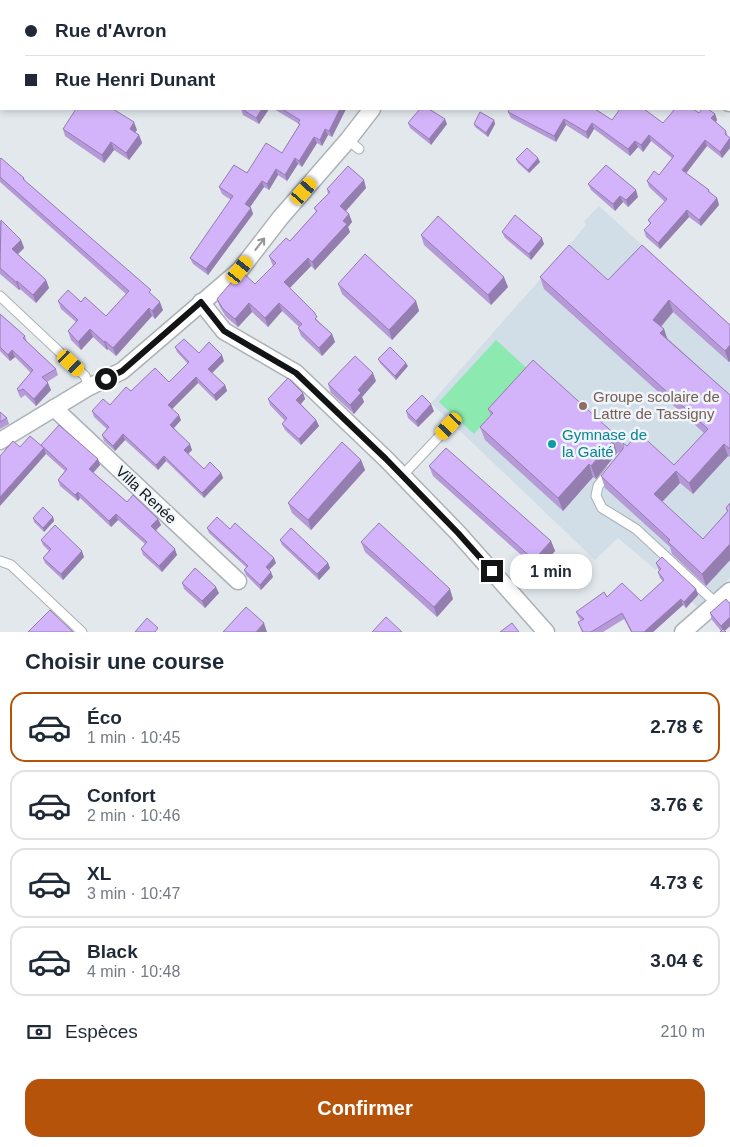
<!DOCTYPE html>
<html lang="fr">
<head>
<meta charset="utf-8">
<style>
  body { margin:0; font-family:Helvetica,sans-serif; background:#f6f6f7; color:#1f2937; height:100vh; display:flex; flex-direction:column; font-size:19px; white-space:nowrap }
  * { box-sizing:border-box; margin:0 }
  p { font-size:16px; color:#747a83 }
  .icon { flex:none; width:28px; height:28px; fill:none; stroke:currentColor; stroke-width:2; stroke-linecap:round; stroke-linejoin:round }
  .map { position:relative; height:632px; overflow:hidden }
  .sheet { display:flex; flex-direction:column; background:#fff; flex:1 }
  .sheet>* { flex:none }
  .guide { position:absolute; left:0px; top:0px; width:730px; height:110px; box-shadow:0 2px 8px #0003; display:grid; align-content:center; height:110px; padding:0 25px; background:#fff }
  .end { position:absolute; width:22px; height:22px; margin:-11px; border:6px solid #121415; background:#fff; box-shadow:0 0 0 2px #fff }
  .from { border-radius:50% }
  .bubble { position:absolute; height:35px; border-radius:15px; background:#fff; box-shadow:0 2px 8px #0003; font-size:16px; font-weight:700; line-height:35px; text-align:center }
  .car { position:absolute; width:15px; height:30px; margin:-15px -8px; border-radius:6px; box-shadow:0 0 4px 1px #0007; background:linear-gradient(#f5c518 24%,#345 0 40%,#f5c518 0 76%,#345 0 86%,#f5c518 0) }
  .guide b { display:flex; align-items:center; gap:18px; height:48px; font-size:19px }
  .guide b+b { border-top:1px solid #e0e1e3 }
  .guide i { width:12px; height:12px; background:#1f2937 }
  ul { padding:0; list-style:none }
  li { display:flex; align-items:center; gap:15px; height:70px; margin:0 10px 8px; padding:0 15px; border:2px solid #e0e1e3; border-radius:15px }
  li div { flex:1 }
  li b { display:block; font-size:19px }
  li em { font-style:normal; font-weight:700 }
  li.selected { border-color:#b45309 }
  li>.icon { width:45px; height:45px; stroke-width:1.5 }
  h2 { padding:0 25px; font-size:22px; line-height:60px }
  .pay { display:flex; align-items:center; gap:12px; height:55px; padding:0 25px; font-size:19px }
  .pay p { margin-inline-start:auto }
  .cta { display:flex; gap:10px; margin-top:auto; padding:10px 25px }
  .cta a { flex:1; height:58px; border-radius:15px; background:#b45309; color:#fff; font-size:20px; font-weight:700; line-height:58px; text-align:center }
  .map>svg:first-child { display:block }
</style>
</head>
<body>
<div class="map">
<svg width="730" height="632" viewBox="0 0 730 632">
  <rect width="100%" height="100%" fill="#e2e8ec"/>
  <polygon fill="#d1dde7" points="599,206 730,325 730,578 697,607 661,567 656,570 618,538 595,560 431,403 545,274 586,225 584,221"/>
  <polygon fill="#8ce9af" points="496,340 531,372 474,434 439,402"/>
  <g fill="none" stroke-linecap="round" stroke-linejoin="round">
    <g stroke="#abb1b5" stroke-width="11">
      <g id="service">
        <polyline points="348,140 359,149"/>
        <polyline points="0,296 85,376 89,387"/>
        <polyline points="609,472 598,486 596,496 602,508 636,529 716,603"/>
        <polyline points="402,476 449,426"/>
        <polyline points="0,561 11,565 82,632"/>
      </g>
    </g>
    <g stroke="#abb1b5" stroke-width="19">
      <g id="minor">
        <polyline points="319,0 322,1"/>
        <polyline points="451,1 451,0"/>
        <polyline points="729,103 730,103"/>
        <polyline points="201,302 224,331 296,373 386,459 458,533 546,632"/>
        <polyline points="54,408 238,581"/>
        <polyline points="0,441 89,387 122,371 240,270 281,217 348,140 372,109"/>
        <polyline points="683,632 730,591"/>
      </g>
    </g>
    <use href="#service" stroke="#fff" stroke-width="9"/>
    <use href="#minor" stroke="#fff" stroke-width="16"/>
  </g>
  <g fill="#b59ad7">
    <polygon points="388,0 428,0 428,1 391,1"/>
    <polygon points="241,109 269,109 259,124 243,115"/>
    <polygon points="274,109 346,109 332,137 328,135 322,146 317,143 302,167 298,164 287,181 278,175 269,190 264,187 250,207 251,208 253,214 208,275 193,264 190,258 231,200 222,194 219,187 282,153 299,125 299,124"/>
    <polygon points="508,112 663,123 699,113 715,114 717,120 716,122 726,131 728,137 730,138 730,148 722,158 707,146 686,173 709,190 710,193 717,198 719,205 701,226 689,217 660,249 646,237 644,230 650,224 648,220 665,202 649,187 647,181 659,175 672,158 651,141 643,152 638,147 630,156 594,129 588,139 566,125 556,142 511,118"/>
    <polygon points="494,120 495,124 488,137 475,127 474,124"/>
    <polygon points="408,123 447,124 431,145 410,128"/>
    <polygon points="63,129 137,130 135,132 139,135 142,143 129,160 114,150 104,163 65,136"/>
    <polygon points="0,159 24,178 25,181 152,295 163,310 155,319 152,316 116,356 108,349 107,350 93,337 81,350 71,340 68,331 76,322 61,309 58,301 106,316 126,294 0,182"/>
    <polygon points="516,159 540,162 529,173 518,163"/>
    <polygon points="588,184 638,197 628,207 623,202 615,211 591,190"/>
    <polygon points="366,188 346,211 349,214 352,222 348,227 350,232 315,270 311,266 289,288 319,322 332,334 335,342 322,356 301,336 298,328 299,327 282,311 268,327 252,312 238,327 226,317 220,307 217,299 255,284 273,266 269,256 290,241 316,212 314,208 328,194 327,189"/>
    <polygon points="0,221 21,240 24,248 18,254 46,280 49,288 36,303 20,289 19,290 0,274"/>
    <polygon points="502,232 544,244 531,260 505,238"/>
    <polygon points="421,235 508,287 491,305 424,245"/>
    <polygon points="642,245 730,325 730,361 729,362 673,312 661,327 664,329 667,338 730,395 730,457 728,456 693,494 680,483 662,502 703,539 727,512 726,508 730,503 730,560 706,586 672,554 670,547 605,488 601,476 620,452 617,453 596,479 593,477 563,511 485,440 480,427 491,416 488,409 620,439 623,448 627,446 674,465 704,433 544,289 540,277 608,280"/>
    <polygon points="338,284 416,301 419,311 392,340 342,294"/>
    <polygon points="0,314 25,336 27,342 56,369 58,375 47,382 51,390 36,406 25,395 21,398 19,395 17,389 31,373 15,357 10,361 0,351"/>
    <polygon points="175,347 199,353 224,361 212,373 225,385 227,391 216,401 198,383 172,409 181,420 174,428 192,450 188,454 204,469 221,473 223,478 204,498 166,461 158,470 125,440 115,451 104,441 102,435 107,429 94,417 92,411 110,405 131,391 169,382 188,364 177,352"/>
    <polygon points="378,359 408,366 396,380 380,363"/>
    <polygon points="376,381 362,397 364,402 354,414 331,393 328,384"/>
    <polygon points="303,393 305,399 301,404 316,420 319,426 301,445 285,430 282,424 285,421 270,405 268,399"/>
    <polygon points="406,411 434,411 418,427 408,418"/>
    <polygon points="0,412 7,418 9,424 0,429"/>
    <polygon points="41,445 100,465 93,473 127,502 158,519 161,525 156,530 177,555 162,572 143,555 141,549 145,544 118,520 111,527 80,498 78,501 60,486 58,480 65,471 46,454 20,447"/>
    <polygon points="361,460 365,470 311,530 292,513 288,503"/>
    <polygon points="429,466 551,541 555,551 538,570 433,476"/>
    <polygon points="53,517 54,521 44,532 34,522 33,518"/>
    <polygon points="207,528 230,529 276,563 269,570 273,577 261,590 246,575 244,570 246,567 209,533"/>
    <polygon points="41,540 84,557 63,580 45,563 43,558 49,551 43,545"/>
    <polygon points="280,540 328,563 330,568 319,580 282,545"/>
    <polygon points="361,542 453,599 437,617 365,552"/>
    <polygon points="656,563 696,589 698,595 686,608 683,605 653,632 631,632 624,619 603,632 582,632 578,622 581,620 579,618 576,612 607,597 641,601 663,581 660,578 658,572 659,571"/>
    <polygon points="182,583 219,593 205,608 184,589"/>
    <polygon points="730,604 730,626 725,631 721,631 712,620 710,613"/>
  </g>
  <g fill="#947daf">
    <polygon points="637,0 644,0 643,1 636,1"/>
    <polygon points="730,71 730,80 729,82 729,72"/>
    <polygon points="262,109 269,109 259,124 256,118"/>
    <polygon points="340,109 346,109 332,137 329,131"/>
    <polygon points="715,114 717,120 714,125 711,118"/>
    <polygon points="445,119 447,124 431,145 429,139"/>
    <polygon points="564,119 566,125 556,142 554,136"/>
    <polygon points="494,120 495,124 488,137 486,133"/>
    <polygon points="134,122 137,130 132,136 130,129"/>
    <polygon points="592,123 594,129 588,139 586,132"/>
    <polygon points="325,129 328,135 322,146 320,140"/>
    <polygon points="139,135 142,143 129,160 126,153"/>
    <polygon points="649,135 651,141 643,152 641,145"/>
    <polygon points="314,137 317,143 302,167 299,161"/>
    <polygon points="730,138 730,148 722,158 720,152"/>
    <polygon points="705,140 707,146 684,176 682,170"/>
    <polygon points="635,141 638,147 630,156 628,149"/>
    <polygon points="111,142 114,150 104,163 102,155"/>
    <polygon points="295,158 298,164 287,181 285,175"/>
    <polygon points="538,158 540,162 529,173 528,170"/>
    <polygon points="276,169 278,175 269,190 267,184"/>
    <polygon points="364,180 366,188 343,214 340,206"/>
    <polygon points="262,181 264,187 248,210 245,204"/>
    <polygon points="636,190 638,197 628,207 626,200"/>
    <polygon points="620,196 623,202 615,211 613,204"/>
    <polygon points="717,198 719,205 701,226 699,220"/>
    <polygon points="251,208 253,214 208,275 206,269"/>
    <polygon points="687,210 689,217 660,249 658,243"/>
    <polygon points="349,214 352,222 348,227 350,232 315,270 312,262 343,221"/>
    <polygon points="542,238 544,244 531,260 529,254"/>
    <polygon points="21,240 24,248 15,257 12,249"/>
    <polygon points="308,258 311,266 287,291 284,282"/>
    <polygon points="504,277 508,287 491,305 488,295"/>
    <polygon points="46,280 49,288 36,303 33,295"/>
    <polygon points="17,281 20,289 19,290 16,282"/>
    <polygon points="669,300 673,312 657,331 653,320"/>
    <polygon points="416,301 419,311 392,340 389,330"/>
    <polygon points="160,302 163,310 155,319 152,311"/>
    <polygon points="249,303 252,312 238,327 235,319"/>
    <polygon points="279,303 282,311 268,327 265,318"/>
    <polygon points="149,308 152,316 116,356 113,348"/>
    <polygon points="90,329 93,337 81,350 78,342"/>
    <polygon points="664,329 668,341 660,333"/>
    <polygon points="332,334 335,342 322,356 319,348"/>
    <polygon points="105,341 108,349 107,350 104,342"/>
    <polygon points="730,345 730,361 729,362 725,351"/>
    <polygon points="12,350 15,357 10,361 8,355"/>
    <polygon points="222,355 224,361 210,375 208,369"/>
    <polygon points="406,363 408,366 396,380 395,376"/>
    <polygon points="373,373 376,381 362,397 364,402 354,414 350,405 358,390"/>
    <polygon points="196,377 198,383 170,411 168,405"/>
    <polygon points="48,383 51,390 36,406 34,399"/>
    <polygon points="225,385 227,391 216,401 214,395"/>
    <polygon points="303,393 305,399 298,407 296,400"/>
    <polygon points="431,404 434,411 418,427 416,421"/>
    <polygon points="179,415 181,420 172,430 170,425"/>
    <polygon points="316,420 319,426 301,445 299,439"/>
    <polygon points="123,434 125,440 115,451 113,446"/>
    <polygon points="613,440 617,453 596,479 591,466"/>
    <polygon points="190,444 192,450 186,456 184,450"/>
    <polygon points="724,444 728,456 693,494 689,483"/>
    <polygon points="44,448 46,454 0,506 0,497"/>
    <polygon points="164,456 166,461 158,470 156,465"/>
    <polygon points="98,459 100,465 91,475 89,469"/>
    <polygon points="361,460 365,470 311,530 308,520"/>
    <polygon points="589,464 593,477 563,511 558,498"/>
    <polygon points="676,471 680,483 658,506 654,494"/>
    <polygon points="221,473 223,478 204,498 202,493"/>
    <polygon points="78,492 80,498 78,501 75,495"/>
    <polygon points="116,514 118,520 111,527 109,521"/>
    <polygon points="53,517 54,521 44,532 43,528"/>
    <polygon points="158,519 161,525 154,532 151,526"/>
    <polygon points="551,541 555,551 538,570 534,560"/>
    <polygon points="730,544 730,560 706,586 702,574"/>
    <polygon points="175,549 177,555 162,572 159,566"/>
    <polygon points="82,551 84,557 63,580 61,574"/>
    <polygon points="274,558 276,563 267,572 266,567"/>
    <polygon points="328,563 330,568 319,580 317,574"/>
    <polygon points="271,572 273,577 261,590 260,585"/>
    <polygon points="216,587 219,593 205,608 202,601"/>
    <polygon points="450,589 453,599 437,617 434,607"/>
    <polygon points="696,589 698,595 686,608 684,602"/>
    <polygon points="681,599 683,605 653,632 644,632"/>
    <polygon points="730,617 730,626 723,632 721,626"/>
    <polygon points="264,623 267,632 256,632"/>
  </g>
  <g fill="#d3b3fa" stroke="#947daf">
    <polygon points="2,0 28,0 30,1 1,1 1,5 0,4 0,3"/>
    <polygon points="140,0 156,0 159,1 140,1"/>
    <rect x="170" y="0" width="19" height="1"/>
    <polygon points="265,0 283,0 286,1 265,1"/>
    <polygon points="398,0 423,0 422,1 401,1"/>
    <polygon points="458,0 513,0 512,1 457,1"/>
    <polygon points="613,0 637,0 636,1 615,1"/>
    <polygon points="1,10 1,60 0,59 0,12"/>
    <polygon points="729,46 730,47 730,71 729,72"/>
    <polygon points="76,109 113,109 134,122 130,129 139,135 126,153 111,142 102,155 63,129"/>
    <polygon points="242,109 262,109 256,118"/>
    <polygon points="282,109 340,109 329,131 325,129 320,140 314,137 299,161 295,158 285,175 276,169 267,184 262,181 245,204 251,208 206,269 190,258 233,196 219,187 234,165 247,173 266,143 282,153 300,124 298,123 300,120"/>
    <polygon points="420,109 429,109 445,119 429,139 408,123"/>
    <polygon points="510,109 595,109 612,120 620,109 644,109 663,123 675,109 693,109 699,113 702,109 708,109 715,114 711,118 726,131 725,134 730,138 720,152 705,140 682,170 709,190 708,191 717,198 699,220 687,210 658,243 644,230 651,223 648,220 667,199 647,181 654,171 659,175 674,156 649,135 641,145 635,141 628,149 592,123 586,132 564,119 554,136 508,112"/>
    <polygon points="480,112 494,120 486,133 474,124"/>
    <polygon points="527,148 538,158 528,170 516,159"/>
    <polygon points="1,158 24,178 23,179 151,290 149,292 160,302 152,311 149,308 113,348 105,341 104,342 90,329 78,342 68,331 78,320 58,301 68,290 81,302 85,297 106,316 129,291 0,177 0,159"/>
    <polygon points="606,165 636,190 626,200 620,196 613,204 588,184"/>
    <polygon points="348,166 364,180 340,206 349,214 343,221 347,224 312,262 308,258 284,282 314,312 317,317 315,319 332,334 319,348 298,328 302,324 279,303 265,318 249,303 235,319 223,309 217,299 241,271 255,284 276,263 269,256 286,238 290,241 317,211 314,208 330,192 327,189"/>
    <polygon points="515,215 542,238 529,254 502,232"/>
    <polygon points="438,216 504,277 488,295 421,235"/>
    <polygon points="1,220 21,240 12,249 46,280 33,295 17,281 16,282 0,268"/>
    <polygon points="569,245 608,280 642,245 730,325 730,345 725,351 669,300 653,320 664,329 660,333 730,395 730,449 724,444 689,483 676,471 654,494 703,539 728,511 726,508 730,503 730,544 702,574 668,542 670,540 601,476 623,449 623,443 627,446 639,433 674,465 708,429 540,277"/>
    <polygon points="365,254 416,301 389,330 338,284"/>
    <polygon points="0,314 25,336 23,338 56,369 42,377 48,383 34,399 23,389 19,391 17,389 33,370 12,350 8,355 0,347"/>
    <polygon points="184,339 199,353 209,342 222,355 208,369 225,385 214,395 196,377 168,405 179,415 170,425 190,444 184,450 204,469 210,462 221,473 202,493 164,456 156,465 123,434 113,446 102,435 109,427 92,411 103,399 110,405 126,387 131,391 155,368 169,382 189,362 175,347"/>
    <polygon points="390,347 406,363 395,376 378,359"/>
    <polygon points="355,356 373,373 358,390 361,393 350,405 328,384"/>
    <polygon points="533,360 620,439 613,440 591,466 589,464 558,498 480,427 493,413 488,409"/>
    <polygon points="288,378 303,393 296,400 316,420 299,439 282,424 287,418 268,399"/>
    <polygon points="422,395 431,404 416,421 406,411"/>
    <polygon points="0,412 7,418 0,422"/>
    <polygon points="59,425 98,459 89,469 127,502 133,495 158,519 151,526 175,549 159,566 141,549 147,542 116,514 109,521 78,492 75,495 58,480 67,469 41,445"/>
    <polygon points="30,436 44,448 0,497 0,456 13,441 20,447"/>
    <polygon points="342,442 361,460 308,520 288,503"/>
    <polygon points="446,448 551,541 534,560 429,466"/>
    <polygon points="43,507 53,517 43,528 33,518"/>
    <polygon points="217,517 230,529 235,523 274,558 266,567 271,572 260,585 244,570 248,566 207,528"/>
    <polygon points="379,523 450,589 434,607 361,542"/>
    <polygon points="55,525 82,551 61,574 43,558 51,549 41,540"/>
    <polygon points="291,528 328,563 317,574 280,540"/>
    <polygon points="662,557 696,589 684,602 681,599 644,632 632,632 622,613 591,632 583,632 578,622 584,619 576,612 604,592 607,597 622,583 641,601 664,580 658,572 661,569 656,563"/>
    <polygon points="195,568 216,587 202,601 182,583"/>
    <polygon points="726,599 730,604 730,617 721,626 710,613"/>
    <polygon points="246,607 264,623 256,632 223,632"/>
    <polygon points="50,610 73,632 28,632"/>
    <polygon points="386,617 402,632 372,632"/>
    <polygon points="147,618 158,628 155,632 135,632"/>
    <polygon points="512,623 519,632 500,632"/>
    <polygon points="723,629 726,632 720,632"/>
  </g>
  <defs><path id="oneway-shaft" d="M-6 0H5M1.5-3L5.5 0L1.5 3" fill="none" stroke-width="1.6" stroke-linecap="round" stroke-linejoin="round" transform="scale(1.25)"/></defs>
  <use stroke="#949596" href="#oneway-shaft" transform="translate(260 244) rotate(-52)"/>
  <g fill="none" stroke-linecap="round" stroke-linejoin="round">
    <polyline stroke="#121415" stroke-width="6" points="106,379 122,371 201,302 224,331 296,373 386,459 458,533 492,571"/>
  </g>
  <circle fill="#8d6e63" stroke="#eff5fa" stroke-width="2" cx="583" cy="406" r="5"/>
  <circle fill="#0f9aa8" stroke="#eff5fa" stroke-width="2" cx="552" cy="444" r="5"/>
  <g text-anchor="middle" stroke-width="5" stroke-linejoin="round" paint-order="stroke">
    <g font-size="15" fill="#785e54" stroke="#eff5fa" text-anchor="start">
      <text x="593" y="402">Groupe scolaire de<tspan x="593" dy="17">Lattre de Tassigny</tspan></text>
    </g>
    <g font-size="15" fill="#0d838f" stroke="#eff5fa" text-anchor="start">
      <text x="562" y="440">Gymnase de<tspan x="562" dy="17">la Gaité</tspan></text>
    </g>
    <g font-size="15" fill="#121415" stroke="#eff5fa">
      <text transform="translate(146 495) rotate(43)" y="5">Villa Renée</text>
    </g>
  </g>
</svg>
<i class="end from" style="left:106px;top:379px"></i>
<i class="end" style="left:492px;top:571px"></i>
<div class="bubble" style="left:510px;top:554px;width:82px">1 min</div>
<i class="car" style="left:304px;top:191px;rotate:41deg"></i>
<i class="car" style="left:240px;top:270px;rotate:38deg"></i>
<i class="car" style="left:71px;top:363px;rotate:133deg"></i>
<i class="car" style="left:449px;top:426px;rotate:223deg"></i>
<div class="guide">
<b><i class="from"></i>Rue d'Avron</b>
<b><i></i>Rue Henri Dunant</b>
</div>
</div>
<section class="sheet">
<h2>Choisir une course</h2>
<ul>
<li class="selected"><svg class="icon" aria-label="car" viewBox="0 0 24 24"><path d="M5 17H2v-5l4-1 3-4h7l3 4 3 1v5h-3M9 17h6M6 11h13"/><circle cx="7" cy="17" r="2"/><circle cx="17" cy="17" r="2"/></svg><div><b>Éco</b><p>1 min · 10:45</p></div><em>2.78 €</em></li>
<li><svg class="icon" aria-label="car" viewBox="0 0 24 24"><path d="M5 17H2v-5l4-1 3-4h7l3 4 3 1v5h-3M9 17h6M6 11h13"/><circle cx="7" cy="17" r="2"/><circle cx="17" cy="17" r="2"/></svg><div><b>Confort</b><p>2 min · 10:46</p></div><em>3.76 €</em></li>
<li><svg class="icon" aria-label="car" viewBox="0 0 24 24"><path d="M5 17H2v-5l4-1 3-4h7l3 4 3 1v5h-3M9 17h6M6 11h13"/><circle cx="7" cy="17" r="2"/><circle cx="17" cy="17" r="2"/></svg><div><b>XL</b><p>3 min · 10:47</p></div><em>4.73 €</em></li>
<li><svg class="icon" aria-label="car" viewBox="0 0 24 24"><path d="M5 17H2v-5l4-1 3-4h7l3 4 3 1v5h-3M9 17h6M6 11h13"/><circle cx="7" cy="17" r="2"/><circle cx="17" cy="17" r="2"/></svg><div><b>Black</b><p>4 min · 10:48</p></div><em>3.04 €</em></li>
</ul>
<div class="pay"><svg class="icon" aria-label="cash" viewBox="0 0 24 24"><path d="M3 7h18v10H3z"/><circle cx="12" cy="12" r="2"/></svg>Espèces<p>210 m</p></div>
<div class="cta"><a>Confirmer</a></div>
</section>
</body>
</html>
